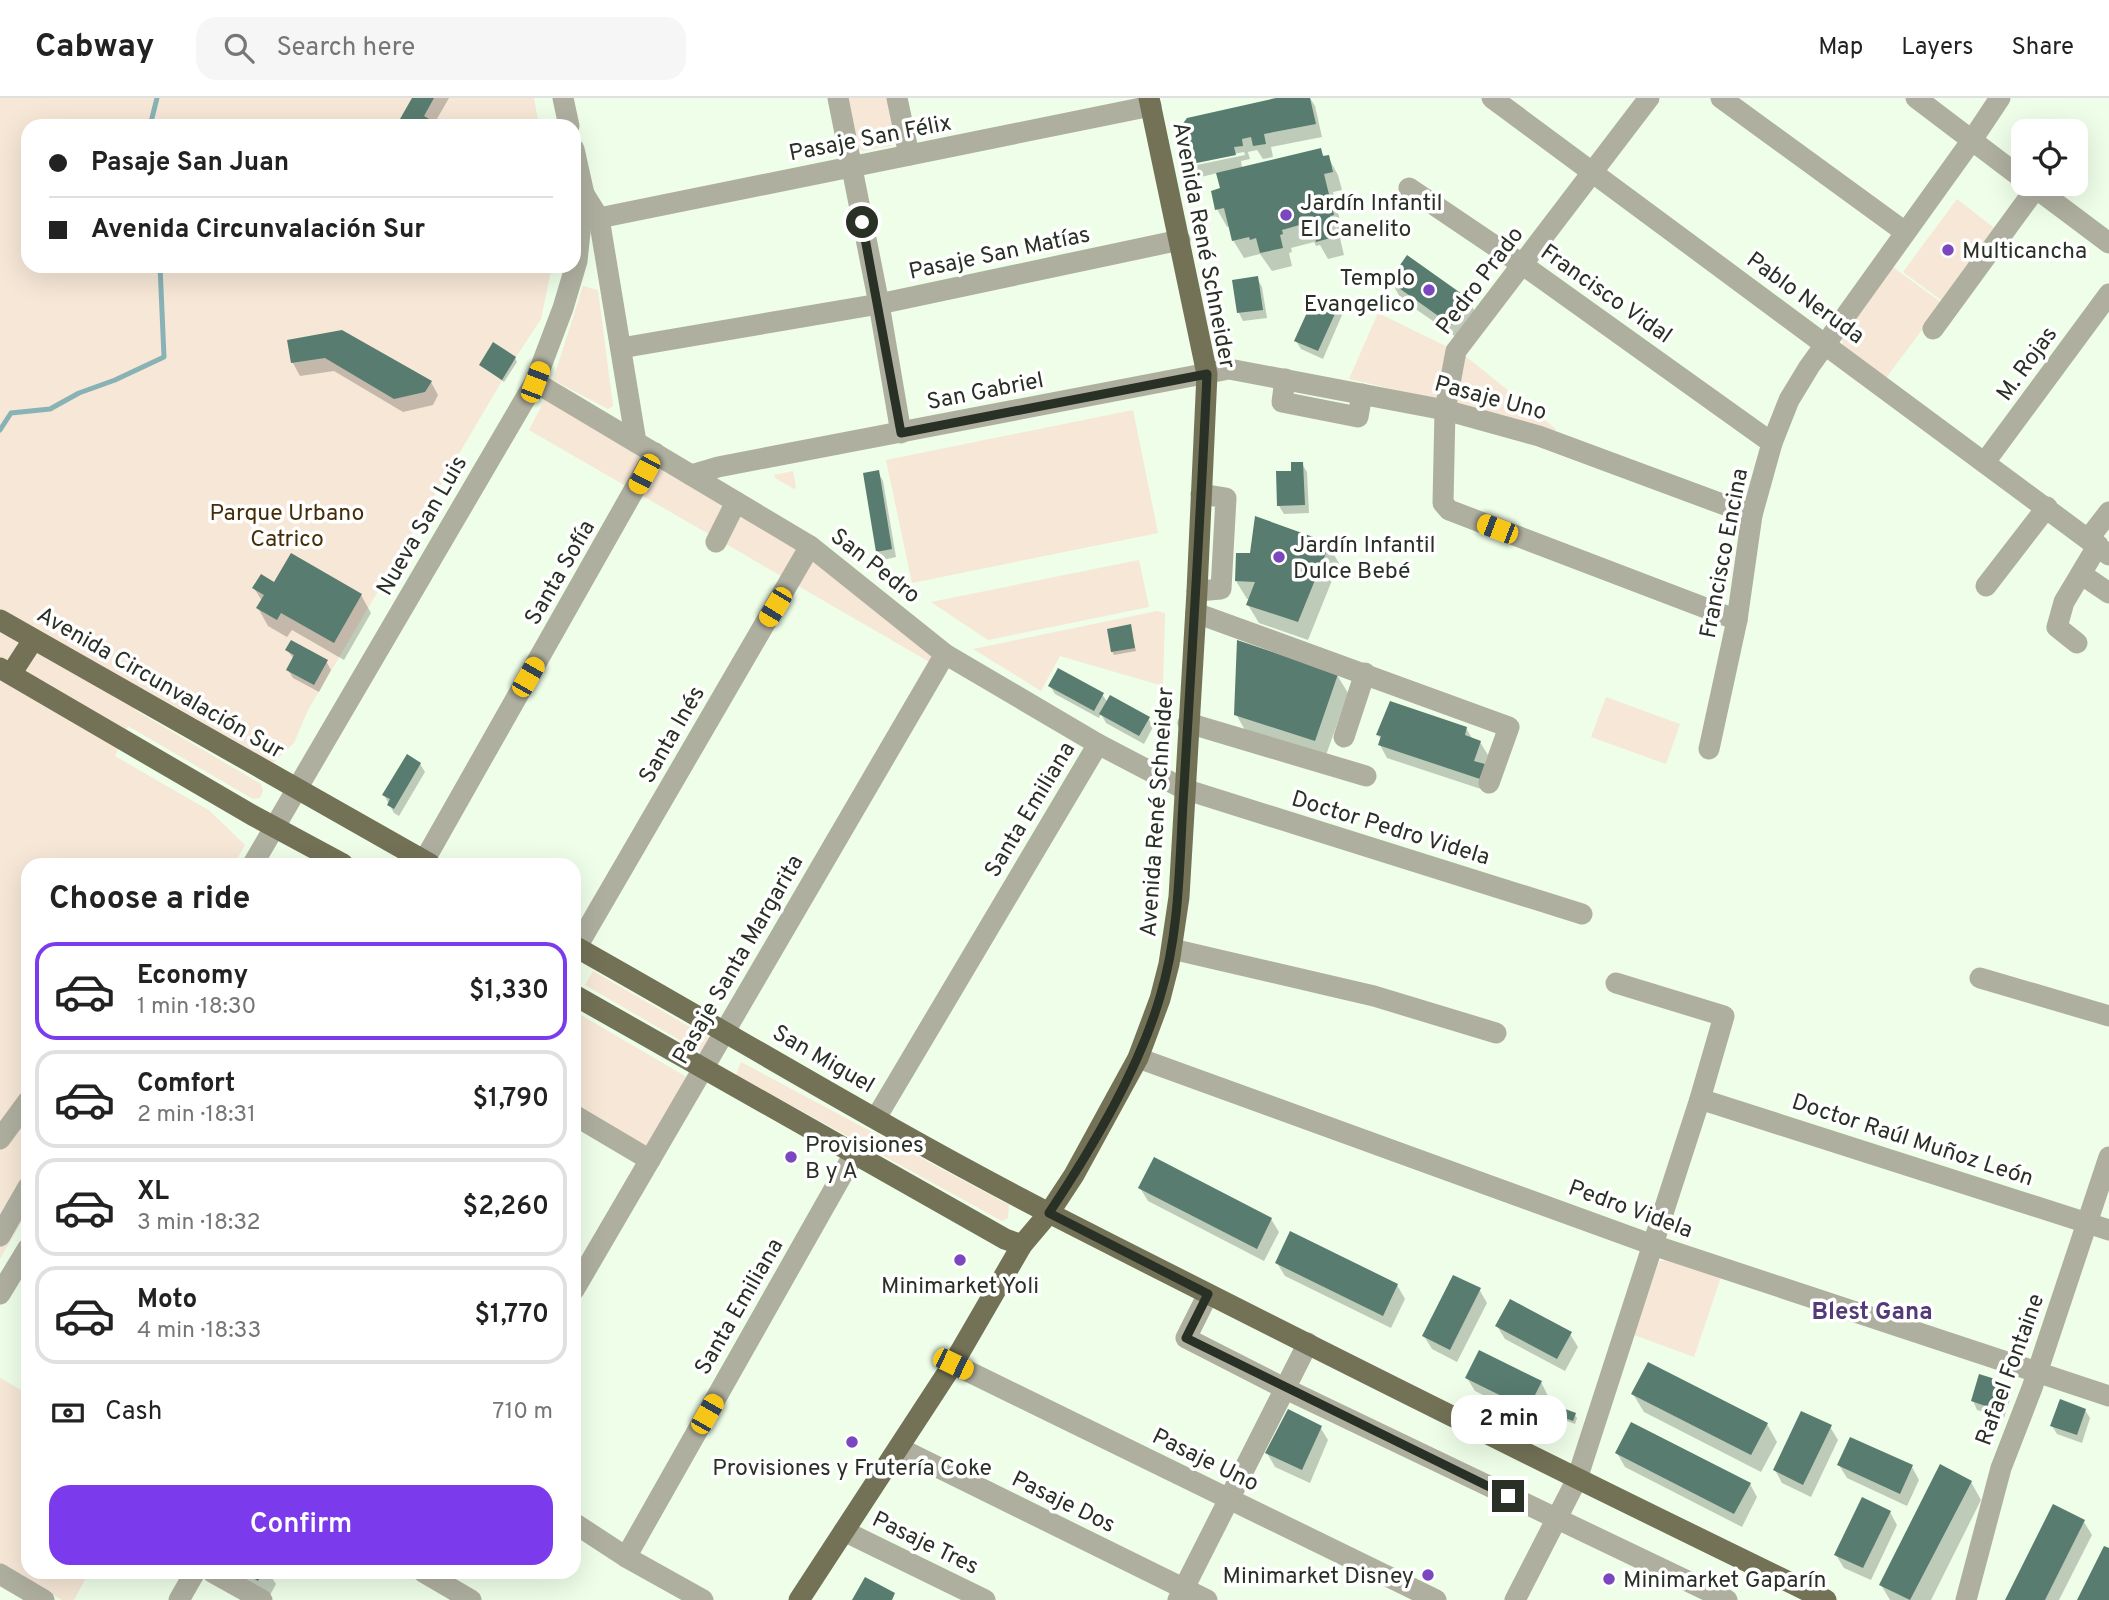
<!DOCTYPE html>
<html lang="en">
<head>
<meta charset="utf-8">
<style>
  body { margin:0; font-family:Overpass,sans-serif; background:#f6f6f6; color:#222; height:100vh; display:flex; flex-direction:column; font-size:26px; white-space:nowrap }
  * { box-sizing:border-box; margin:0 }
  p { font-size:23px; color:#767676 }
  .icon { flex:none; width:38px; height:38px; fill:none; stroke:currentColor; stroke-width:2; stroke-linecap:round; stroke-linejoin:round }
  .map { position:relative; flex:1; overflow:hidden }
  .sheet { position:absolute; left:21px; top:760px; width:560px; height:721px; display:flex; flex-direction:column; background:#fff; border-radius:21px; box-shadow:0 7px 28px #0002 }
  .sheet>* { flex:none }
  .top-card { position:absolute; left:21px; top:21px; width:560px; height:154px; border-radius:21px; box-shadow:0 7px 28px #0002; display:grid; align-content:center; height:154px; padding:0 28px; background:#fff }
  .buttons { position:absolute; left:2011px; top:21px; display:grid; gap:14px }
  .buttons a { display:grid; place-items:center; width:77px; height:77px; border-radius:14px; background:#fff; box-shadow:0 7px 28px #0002; font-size:35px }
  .end { position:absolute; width:32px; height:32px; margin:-16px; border:9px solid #293026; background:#fff; box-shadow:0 0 0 4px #fff }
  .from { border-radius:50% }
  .bubble { position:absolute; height:49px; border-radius:21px; background:#fff; box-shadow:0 7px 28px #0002; font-size:23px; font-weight:600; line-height:49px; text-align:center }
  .car { position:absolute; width:21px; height:42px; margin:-21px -10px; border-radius:9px; box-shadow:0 0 5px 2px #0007; background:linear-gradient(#f5c518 24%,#345 0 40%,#f5c518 0 76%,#345 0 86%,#f5c518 0) }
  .top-card b { display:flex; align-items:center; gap:24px; height:66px; font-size:26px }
  .top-card b+b { border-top:2px solid #e0e0e0 }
  .top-card i { width:18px; height:18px; background:#222 }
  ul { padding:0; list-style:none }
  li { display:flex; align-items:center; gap:21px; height:98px; margin:0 14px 10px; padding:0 14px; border:4px solid #e0e0e0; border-radius:21px }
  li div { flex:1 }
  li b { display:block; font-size:26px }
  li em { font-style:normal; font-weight:600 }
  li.selected { border-color:#7c3aed }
  li>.icon { width:63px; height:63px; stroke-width:1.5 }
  h2 { padding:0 28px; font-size:32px; line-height:84px }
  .pay { display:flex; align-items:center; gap:18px; height:77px; padding:0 28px; font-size:26px }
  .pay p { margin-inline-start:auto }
  .primary-button { display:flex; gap:14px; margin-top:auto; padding:14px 28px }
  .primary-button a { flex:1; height:80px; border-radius:21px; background:#7c3aed; color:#fff; font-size:28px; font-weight:600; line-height:80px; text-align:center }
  header { display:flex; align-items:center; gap:42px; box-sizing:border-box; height:98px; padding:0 35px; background:#fff; border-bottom:2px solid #e0e0e0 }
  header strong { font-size:33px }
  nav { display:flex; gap:38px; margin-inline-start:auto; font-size:24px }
  .search { width:490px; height:63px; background:#f6f6f6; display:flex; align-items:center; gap:18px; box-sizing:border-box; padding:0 24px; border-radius:21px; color:#767676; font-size:26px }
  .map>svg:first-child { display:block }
</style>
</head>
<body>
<header>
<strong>Cabway</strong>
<div class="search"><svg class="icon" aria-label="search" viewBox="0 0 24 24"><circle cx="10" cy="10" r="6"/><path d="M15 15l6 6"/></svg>Search here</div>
<nav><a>Map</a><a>Layers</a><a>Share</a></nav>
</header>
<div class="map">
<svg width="2109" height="1502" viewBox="0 0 2109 1502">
  <rect width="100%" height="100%" fill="#eefee8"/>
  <g fill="#f6e7d6">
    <polygon points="0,0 534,0 539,28 28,28 28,168 552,168 541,221 516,259 308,612 294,645 273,665 144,591 135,612 261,686 263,693 260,700 253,701 128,628 115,658 210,713 245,747 234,766 28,766 28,1113 0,1161"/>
    <polygon points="845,0 890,0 898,37 891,48 862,53 855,46"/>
    <polygon points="1957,101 1994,130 1941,202 1903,174"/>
    <polygon points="1890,167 1942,205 1886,280 1843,247 1840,233"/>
    <polygon points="583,188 598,192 613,308 608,311 553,282"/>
    <polygon points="1378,215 1464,257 1556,331 1553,335 1433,300 1349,281"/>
    <polygon points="545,301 829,470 936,560 933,566 529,332"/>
    <polygon points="1133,312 1158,435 912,485 886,362"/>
    <polygon points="793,373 796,389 794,391 775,380 774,377"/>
    <polygon points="1139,462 1149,509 988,542 931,504"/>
    <polygon points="1157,513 1165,515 1163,588 1060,558 1041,593 973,551"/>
    <polygon points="1606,599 1680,626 1666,666 1591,639"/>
    <polygon points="593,873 709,940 702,955 585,887"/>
    <polygon points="574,913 690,981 649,1054 574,1009"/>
    <polygon points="741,964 1009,1107 1008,1120 1002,1123 736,977"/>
    <polygon points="1670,1162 1721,1179 1694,1259 1634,1237 1659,1163"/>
    <polygon points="0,1280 28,1296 28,1474 89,1474 74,1502 62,1502 0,1466"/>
  </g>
  <g fill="#0003" fill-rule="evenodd">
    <polygon points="414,0 449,0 434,26 437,28 399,28"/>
    <path d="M1284,0H1310L1315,8L1322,39L1271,49L1273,59L1263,61L1257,52L1248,54L1250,61L1241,63L1242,70L1320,52L1325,60L1328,59L1338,77L1342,92L1333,94L1343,135L1339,136L1344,157L1328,161L1320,147L1316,148L1314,144L1291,150L1292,154L1289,155L1292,168L1272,173L1260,156L1244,160L1233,142L1230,128L1227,129L1217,111L1222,92L1218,75L1192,81L1184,68L1181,55ZM1244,54L1245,57L1192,68V64Z"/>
    <polygon points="1257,180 1262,189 1267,220 1243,223 1239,215"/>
    <polygon points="1391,183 1468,202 1479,220 1462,243 1401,201"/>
    <polygon points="1337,208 1342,217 1323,261 1301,251 1296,243"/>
    <polygon points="289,243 431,284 438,297 433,307 403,314 334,273 300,278 293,265"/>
    <polygon points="515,260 517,264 504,284 481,267"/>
    <polygon points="1302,366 1307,374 1309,415 1284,416 1279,408 1293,374"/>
    <polygon points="878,374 883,383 896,459 883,462 878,453"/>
    <polygon points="1328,447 1339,465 1308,542 1259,525 1248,507 1251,501 1247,501 1236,483"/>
    <polygon points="274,486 361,497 371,515 344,562 292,532 287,539 268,528 258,510 262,503 254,490"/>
    <polygon points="1130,528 1136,553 1114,557 1112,553"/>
    <polygon points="287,552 326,563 331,572 319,594 293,580 288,572 294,561"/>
    <polygon points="1337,577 1348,595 1325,660 1246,634 1236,616"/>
    <polygon points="1050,588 1102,596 1108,605 1148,620 1153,629 1144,646 1106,625 1101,616 1099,620 1055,596"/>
    <polygon points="1466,630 1473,642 1480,644 1488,657 1484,668 1487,693 1387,660 1380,647 1381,642 1378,637"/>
    <polygon points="420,666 425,674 399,718 394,715 384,697"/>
    <polygon points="1140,1090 1271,1121 1279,1134 1264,1163 1148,1103"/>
    <polygon points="1277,1165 1397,1187 1405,1201 1391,1230 1285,1178"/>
    <polygon points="1479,1191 1487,1205 1457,1264 1432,1251 1424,1238"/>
    <polygon points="1497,1228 1570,1236 1578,1249 1565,1273 1505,1241"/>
    <polygon points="1467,1280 1541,1284 1548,1298 1535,1323 1475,1293"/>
    <polygon points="2007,1287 2012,1295 2004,1320 1977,1312 1973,1303"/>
    <polygon points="1633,1296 1767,1326 1777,1344 1761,1374 1644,1314"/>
    <polygon points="2085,1312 2090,1320 2082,1345 2057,1336 2052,1328"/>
    <polygon points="1556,1316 1575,1317 1577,1320 1575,1326 1558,1320"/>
    <polygon points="1320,1329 1328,1342 1310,1385 1275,1369 1267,1355"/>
    <polygon points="1830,1329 1838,1342 1811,1399 1782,1385 1775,1372"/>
    <polygon points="1617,1355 1750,1386 1757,1399 1742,1429 1625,1369"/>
    <polygon points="1839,1367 1912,1369 1919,1382 1907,1408 1847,1380"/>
    <polygon points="1971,1384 1981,1402 1931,1502 1890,1502 1881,1487"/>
    <polygon points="1890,1414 1897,1427 1871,1482 1844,1470 1836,1457"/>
    <polygon points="2084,1424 2092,1437 2059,1502 2007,1502"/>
    <polygon points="233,1474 268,1474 276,1486 269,1499 237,1479"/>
  </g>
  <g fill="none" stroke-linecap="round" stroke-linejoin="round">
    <g stroke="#88b2b6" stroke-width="5">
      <polyline points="150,28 157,0"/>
      <polyline points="0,332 11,315 50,311 79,295 115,282 164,259 160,168"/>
    </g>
  </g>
  <g fill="#587c6f">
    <polygon points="412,0 434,0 424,18 441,28 396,28"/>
    <polygon points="1276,0 1310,0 1316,26 1264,36 1266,46 1253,48 1251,39 1242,41 1243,48 1234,49 1236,57 1182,68 1179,54 1186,52 1181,28 1187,20"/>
    <polygon points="1321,50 1323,58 1329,57 1333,74 1324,76 1334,117 1330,118 1334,139 1316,144 1313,129 1304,131 1303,126 1282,132 1283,136 1280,137 1283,150 1260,155 1256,140 1250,142 1249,139 1232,143 1224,110 1215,112 1211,93 1220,90 1216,75"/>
    <polygon points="1407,157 1469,201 1451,227 1389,183"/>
    <polygon points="1258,178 1263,212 1237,215 1232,182"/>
    <polygon points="1315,197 1339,207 1318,253 1294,243"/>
    <polygon points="342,232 432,283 425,294 394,301 325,260 291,265 287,242"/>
    <polygon points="493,244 516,259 502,282 479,267"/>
    <polygon points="1291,364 1303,364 1305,407 1277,408 1276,373 1291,373"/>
    <polygon points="879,372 892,451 876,454 863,375"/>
    <polygon points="1255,418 1330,445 1298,524 1246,507 1255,484 1235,483 1236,455 1250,455"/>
    <polygon points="291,455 362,496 334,545 281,515 277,522 256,510 264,497 252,490 261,476 274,484"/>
    <polygon points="1131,526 1135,550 1111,554 1107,531"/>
    <polygon points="291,542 328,562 314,587 286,572 294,557 285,552"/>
    <polygon points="1237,542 1338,576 1315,643 1234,617"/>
    <polygon points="1058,570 1104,595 1094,613 1048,588"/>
    <polygon points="1110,597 1150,619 1139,638 1099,616"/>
    <polygon points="1390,603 1467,629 1465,637 1481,643 1474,663 1485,666 1480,681 1378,647 1381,638 1376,637"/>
    <polygon points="407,656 421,665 394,711 387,707 390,701 382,697"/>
    <polygon points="1154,1059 1272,1120 1257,1151 1138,1090"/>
    <polygon points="1290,1133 1398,1186 1383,1218 1275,1165"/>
    <polygon points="1453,1177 1481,1190 1450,1252 1422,1238"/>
    <polygon points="1510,1201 1572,1234 1557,1261 1495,1228"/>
    <polygon points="1479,1252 1542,1283 1528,1311 1465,1280"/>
    <polygon points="1648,1264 1768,1325 1751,1357 1631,1296"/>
    <polygon points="1979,1276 2008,1285 2000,1313 1971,1303"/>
    <polygon points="2060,1301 2086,1311 2077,1337 2050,1328"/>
    <polygon points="1557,1308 1576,1315 1573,1323 1554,1316"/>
    <polygon points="1288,1311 1322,1328 1302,1372 1265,1355"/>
    <polygon points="1801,1313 1832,1327 1803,1387 1773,1372"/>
    <polygon points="1631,1324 1751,1385 1734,1416 1615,1355"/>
    <polygon points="1850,1339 1913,1367 1900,1396 1837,1367"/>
    <polygon points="1940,1366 1972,1383 1910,1502 1879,1487"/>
    <polygon points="1862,1399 1891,1413 1863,1470 1834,1457"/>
    <polygon points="2053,1406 2085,1422 2045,1502 2005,1502"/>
    <polygon points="2104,1448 2109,1450 2109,1502 2077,1502"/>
    <polygon points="244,1474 263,1474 258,1483"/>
    <polygon points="865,1479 895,1495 892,1502 852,1502"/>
  </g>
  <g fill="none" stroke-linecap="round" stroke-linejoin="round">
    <g stroke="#afafa0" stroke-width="21">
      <polyline points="563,0 569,28"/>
      <polyline points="838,0 879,206 901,335"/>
      <polyline points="897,0 909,57"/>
      <polyline points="1492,0 2109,457"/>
      <polyline points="1649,0 1456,253 1445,312 1443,405 1449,412 1737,522"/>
      <polyline points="1721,0 1905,134"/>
      <polyline points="1916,0 2023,81"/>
      <polyline points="574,51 584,96 599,120 636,344"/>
      <polyline points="2030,86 2109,145"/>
      <polyline points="1409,90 1523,167 1772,345"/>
      <polyline points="599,120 1151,8"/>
      <polyline points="1933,231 2036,90"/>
      <polyline points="621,250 879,206 1180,142"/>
      <polyline points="1285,281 1282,304 1358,319 1362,296"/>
      <polyline points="535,284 810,448 945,556 1098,646 1184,691 1582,816"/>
      <polyline points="1985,364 2109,196"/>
      <polyline points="691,377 718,369 1229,271 1445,312 1539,338 1752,417"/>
      <polyline points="2089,440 2109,414"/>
      <polyline points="716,444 736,404"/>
      <polyline points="2081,476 2109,495"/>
      <polyline points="1986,488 2047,409"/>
      <polyline points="1197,493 1221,491 1226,400 1201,396"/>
      <polyline points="1196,515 1509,629 1489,685"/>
      <polyline points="2077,545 2057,529 2064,504 2098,447"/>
      <polyline points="1188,625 1366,678"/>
      <polyline points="1344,639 1365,575"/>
      <polyline points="1709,651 1737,522 1752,417 1772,345 1789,302 1809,269 1972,42 2000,0"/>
      <polyline points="424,763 655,355"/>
      <polyline points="253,766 535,284 563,210 577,163 584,96"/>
      <polyline points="1172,851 1374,898 1496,935"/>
      <polyline points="574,854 810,448"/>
      <polyline points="1980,880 2109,918"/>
      <polyline points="1138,960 1653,1147 2109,1298"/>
      <polyline points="1700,1001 2109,1132"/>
      <polyline points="574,1017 650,1062"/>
      <polyline points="876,1020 1098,646"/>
      <polyline points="0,1041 28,1003"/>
      <polyline points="0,1138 28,1089"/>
      <polyline points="574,1192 945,556"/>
      <polyline points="0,1196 28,1150"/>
      <polyline points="1208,1196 1186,1240 1286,1291 1727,1502"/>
      <polyline points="953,1266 1436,1502"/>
      <polyline points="899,1350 1207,1502"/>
      <polyline points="574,1425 626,1459 703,1502"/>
      <polyline points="844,1433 985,1502"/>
      <polyline points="626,1459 854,1056"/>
      <polyline points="212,1474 262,1502"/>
      <polyline points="423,1474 471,1502"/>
      <polyline points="0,1476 44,1502"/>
      <polyline points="179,1502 195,1474"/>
      <polyline points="1178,1502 1308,1245"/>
      <polyline points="1515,1502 1577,1381 1700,1001 1724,918 1616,885"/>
      <polyline points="1966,1502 2001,1370 2032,1290 2109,1059"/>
    </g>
    <g stroke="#737257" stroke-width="21">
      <polyline points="0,522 430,766"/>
      <polyline points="0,570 252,717 343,766"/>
      <polyline points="11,576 33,542"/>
      <path d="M574,848C733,937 889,1033 1051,1116C1308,1247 1566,1376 1826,1502"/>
      <polyline points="574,897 1005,1141 1022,1147"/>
      <polyline points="799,1502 953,1266 1022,1147 1049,1115 1074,1077 1138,960 1160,901 1169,866 1179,799 1197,493 1207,276 1149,0"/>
    </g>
  </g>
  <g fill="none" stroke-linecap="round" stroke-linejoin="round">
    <path stroke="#293026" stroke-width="9" d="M862,124L901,335L1207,276C1201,414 1192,552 1184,689C1179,760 1181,830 1160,899C1139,971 1091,1052 1049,1115L1208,1196L1186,1240L1508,1398"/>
  </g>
  <g fill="#7b47bf" stroke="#fff" stroke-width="2.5">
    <circle cx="1286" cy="117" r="7"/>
    <circle cx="1948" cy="152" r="7"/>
    <circle cx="1429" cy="192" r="7"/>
    <circle cx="1279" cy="459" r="7"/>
    <circle cx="791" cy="1059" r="7"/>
    <circle cx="960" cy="1162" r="7"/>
    <circle cx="852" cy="1344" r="7"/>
    <circle cx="1428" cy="1477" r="7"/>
    <circle cx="1609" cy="1481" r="7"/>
  </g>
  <g text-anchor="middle" stroke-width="7" stroke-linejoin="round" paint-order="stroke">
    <g font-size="23" fill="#293026" stroke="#fff">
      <text transform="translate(870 39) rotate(-11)" y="8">Pasaje San Félix</text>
      <text transform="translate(1205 147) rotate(79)" y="8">Avenida René Schneider</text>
      <text transform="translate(999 154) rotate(-12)" y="8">Pasaje San Matías</text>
      <text transform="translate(1479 182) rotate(-53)" y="8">Pedro Prado</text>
      <text transform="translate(1607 195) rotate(35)" y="8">Francisco Vidal</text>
      <text transform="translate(1806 199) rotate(36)" y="8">Pablo Neruda</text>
      <text transform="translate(2026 265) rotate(-54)" y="8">M. Rojas</text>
      <text transform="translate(985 292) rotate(-11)" y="8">San Gabriel</text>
      <text transform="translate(1491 299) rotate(15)" y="8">Pasaje Uno</text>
      <text transform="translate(421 427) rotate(-60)" y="8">Nueva San Luis</text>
      <text transform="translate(1723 455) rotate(-79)" y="8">Francisco Encina</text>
      <text transform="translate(876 467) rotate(38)" y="8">San Pedro</text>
      <text transform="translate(559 474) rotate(-60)" y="8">Santa Sofía</text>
      <text transform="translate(161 584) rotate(30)" y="8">Avenida Circunvalación Sur</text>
      <text transform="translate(671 636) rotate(-60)" y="8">Santa Inés</text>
      <text transform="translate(1029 711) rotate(-59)" y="8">Santa Emiliana</text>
      <text transform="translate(1156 714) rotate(-86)" y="8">Avenida René Schneider</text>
      <text transform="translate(1391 729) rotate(17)" y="8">Doctor Pedro Videla</text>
      <text transform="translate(737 861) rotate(-60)" y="8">Pasaje Santa Margarita</text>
      <text transform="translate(824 960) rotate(30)" y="8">San Miguel</text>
      <text transform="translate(1913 1041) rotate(18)" y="8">Doctor Raúl Muñoz León</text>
      <text transform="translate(1631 1110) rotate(20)" y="8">Pedro Videla</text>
      <text transform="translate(738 1208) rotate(-60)" y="8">Santa Emiliana</text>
      <text transform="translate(2009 1271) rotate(-70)" y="8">Rafael Fontaine</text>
      <text transform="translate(1206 1361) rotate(26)" y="8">Pasaje Uno</text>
      <text transform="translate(1064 1403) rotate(26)" y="8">Pasaje Dos</text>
      <text transform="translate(926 1444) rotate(26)" y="8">Pasaje Tres</text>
    </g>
    <g font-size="23" fill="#293026" stroke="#fff" text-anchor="start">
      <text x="1300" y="112">Jardín Infantil<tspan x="1300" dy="26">El Canelito</tspan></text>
      <text x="1962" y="160">Multicancha</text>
      <text x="1415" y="187" text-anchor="end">Templo<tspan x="1415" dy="26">Evangelico</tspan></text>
      <text x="1293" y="454">Jardín Infantil<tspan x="1293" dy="26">Dulce Bebé</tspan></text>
      <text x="805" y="1054">Provisiones<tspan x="805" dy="26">B y A</tspan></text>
      <text x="960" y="1195" text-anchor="middle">Minimarket Yoli</text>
      <text x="852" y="1377" text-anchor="middle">Provisiones y Frutería Coke</text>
      <text x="1414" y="1485" text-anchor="end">Minimarket Disney</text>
      <text x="1623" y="1489">Minimarket Gaparín</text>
    </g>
    <g font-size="23" fill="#462d09" stroke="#fff">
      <text x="287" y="422">Parque Urbano<tspan x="287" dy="26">Catrico</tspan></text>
    </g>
    <g font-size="24" font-weight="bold" fill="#523b77" stroke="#fff">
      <text x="1872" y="1221">Blest Gana</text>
    </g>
  </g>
</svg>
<div class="buttons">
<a><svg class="icon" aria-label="locate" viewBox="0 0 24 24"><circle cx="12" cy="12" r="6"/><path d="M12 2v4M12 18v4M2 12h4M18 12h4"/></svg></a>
</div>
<i class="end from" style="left:862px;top:124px"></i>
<i class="end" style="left:1508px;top:1398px"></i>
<div class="bubble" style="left:1451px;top:1297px;width:116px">2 min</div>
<i class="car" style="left:535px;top:284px;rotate:21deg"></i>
<i class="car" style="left:644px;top:376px;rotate:208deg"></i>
<i class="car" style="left:1497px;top:431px;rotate:291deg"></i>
<i class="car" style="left:775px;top:509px;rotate:211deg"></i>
<i class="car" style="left:528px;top:579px;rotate:30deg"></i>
<i class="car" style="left:953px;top:1266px;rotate:116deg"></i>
<i class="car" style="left:707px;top:1316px;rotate:30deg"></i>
<div class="top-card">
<b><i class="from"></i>Pasaje San Juan</b>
<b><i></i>Avenida Circunvalación Sur</b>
</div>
<section class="sheet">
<h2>Choose a ride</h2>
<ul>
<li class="selected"><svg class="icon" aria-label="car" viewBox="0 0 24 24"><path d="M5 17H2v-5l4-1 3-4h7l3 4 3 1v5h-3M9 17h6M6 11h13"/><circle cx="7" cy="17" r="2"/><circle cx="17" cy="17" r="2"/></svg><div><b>Economy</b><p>1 min · 18:30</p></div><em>$1,330</em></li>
<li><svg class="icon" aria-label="car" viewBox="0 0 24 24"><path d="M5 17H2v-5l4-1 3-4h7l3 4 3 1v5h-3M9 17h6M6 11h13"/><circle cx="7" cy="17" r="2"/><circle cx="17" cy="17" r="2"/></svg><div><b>Comfort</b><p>2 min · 18:31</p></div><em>$1,790</em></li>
<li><svg class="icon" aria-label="car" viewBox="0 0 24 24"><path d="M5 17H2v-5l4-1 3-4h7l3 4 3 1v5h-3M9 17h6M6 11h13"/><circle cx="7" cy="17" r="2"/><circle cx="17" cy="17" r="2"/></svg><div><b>XL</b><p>3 min · 18:32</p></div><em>$2,260</em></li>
<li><svg class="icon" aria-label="car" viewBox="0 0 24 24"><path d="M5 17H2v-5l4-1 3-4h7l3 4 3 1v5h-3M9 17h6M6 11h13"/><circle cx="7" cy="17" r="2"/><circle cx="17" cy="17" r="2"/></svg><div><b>Moto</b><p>4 min · 18:33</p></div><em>$1,770</em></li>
</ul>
<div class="pay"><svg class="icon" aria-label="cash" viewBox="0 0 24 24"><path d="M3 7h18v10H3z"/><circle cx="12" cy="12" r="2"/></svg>Cash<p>710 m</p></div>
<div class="primary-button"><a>Confirm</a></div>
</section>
</div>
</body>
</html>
